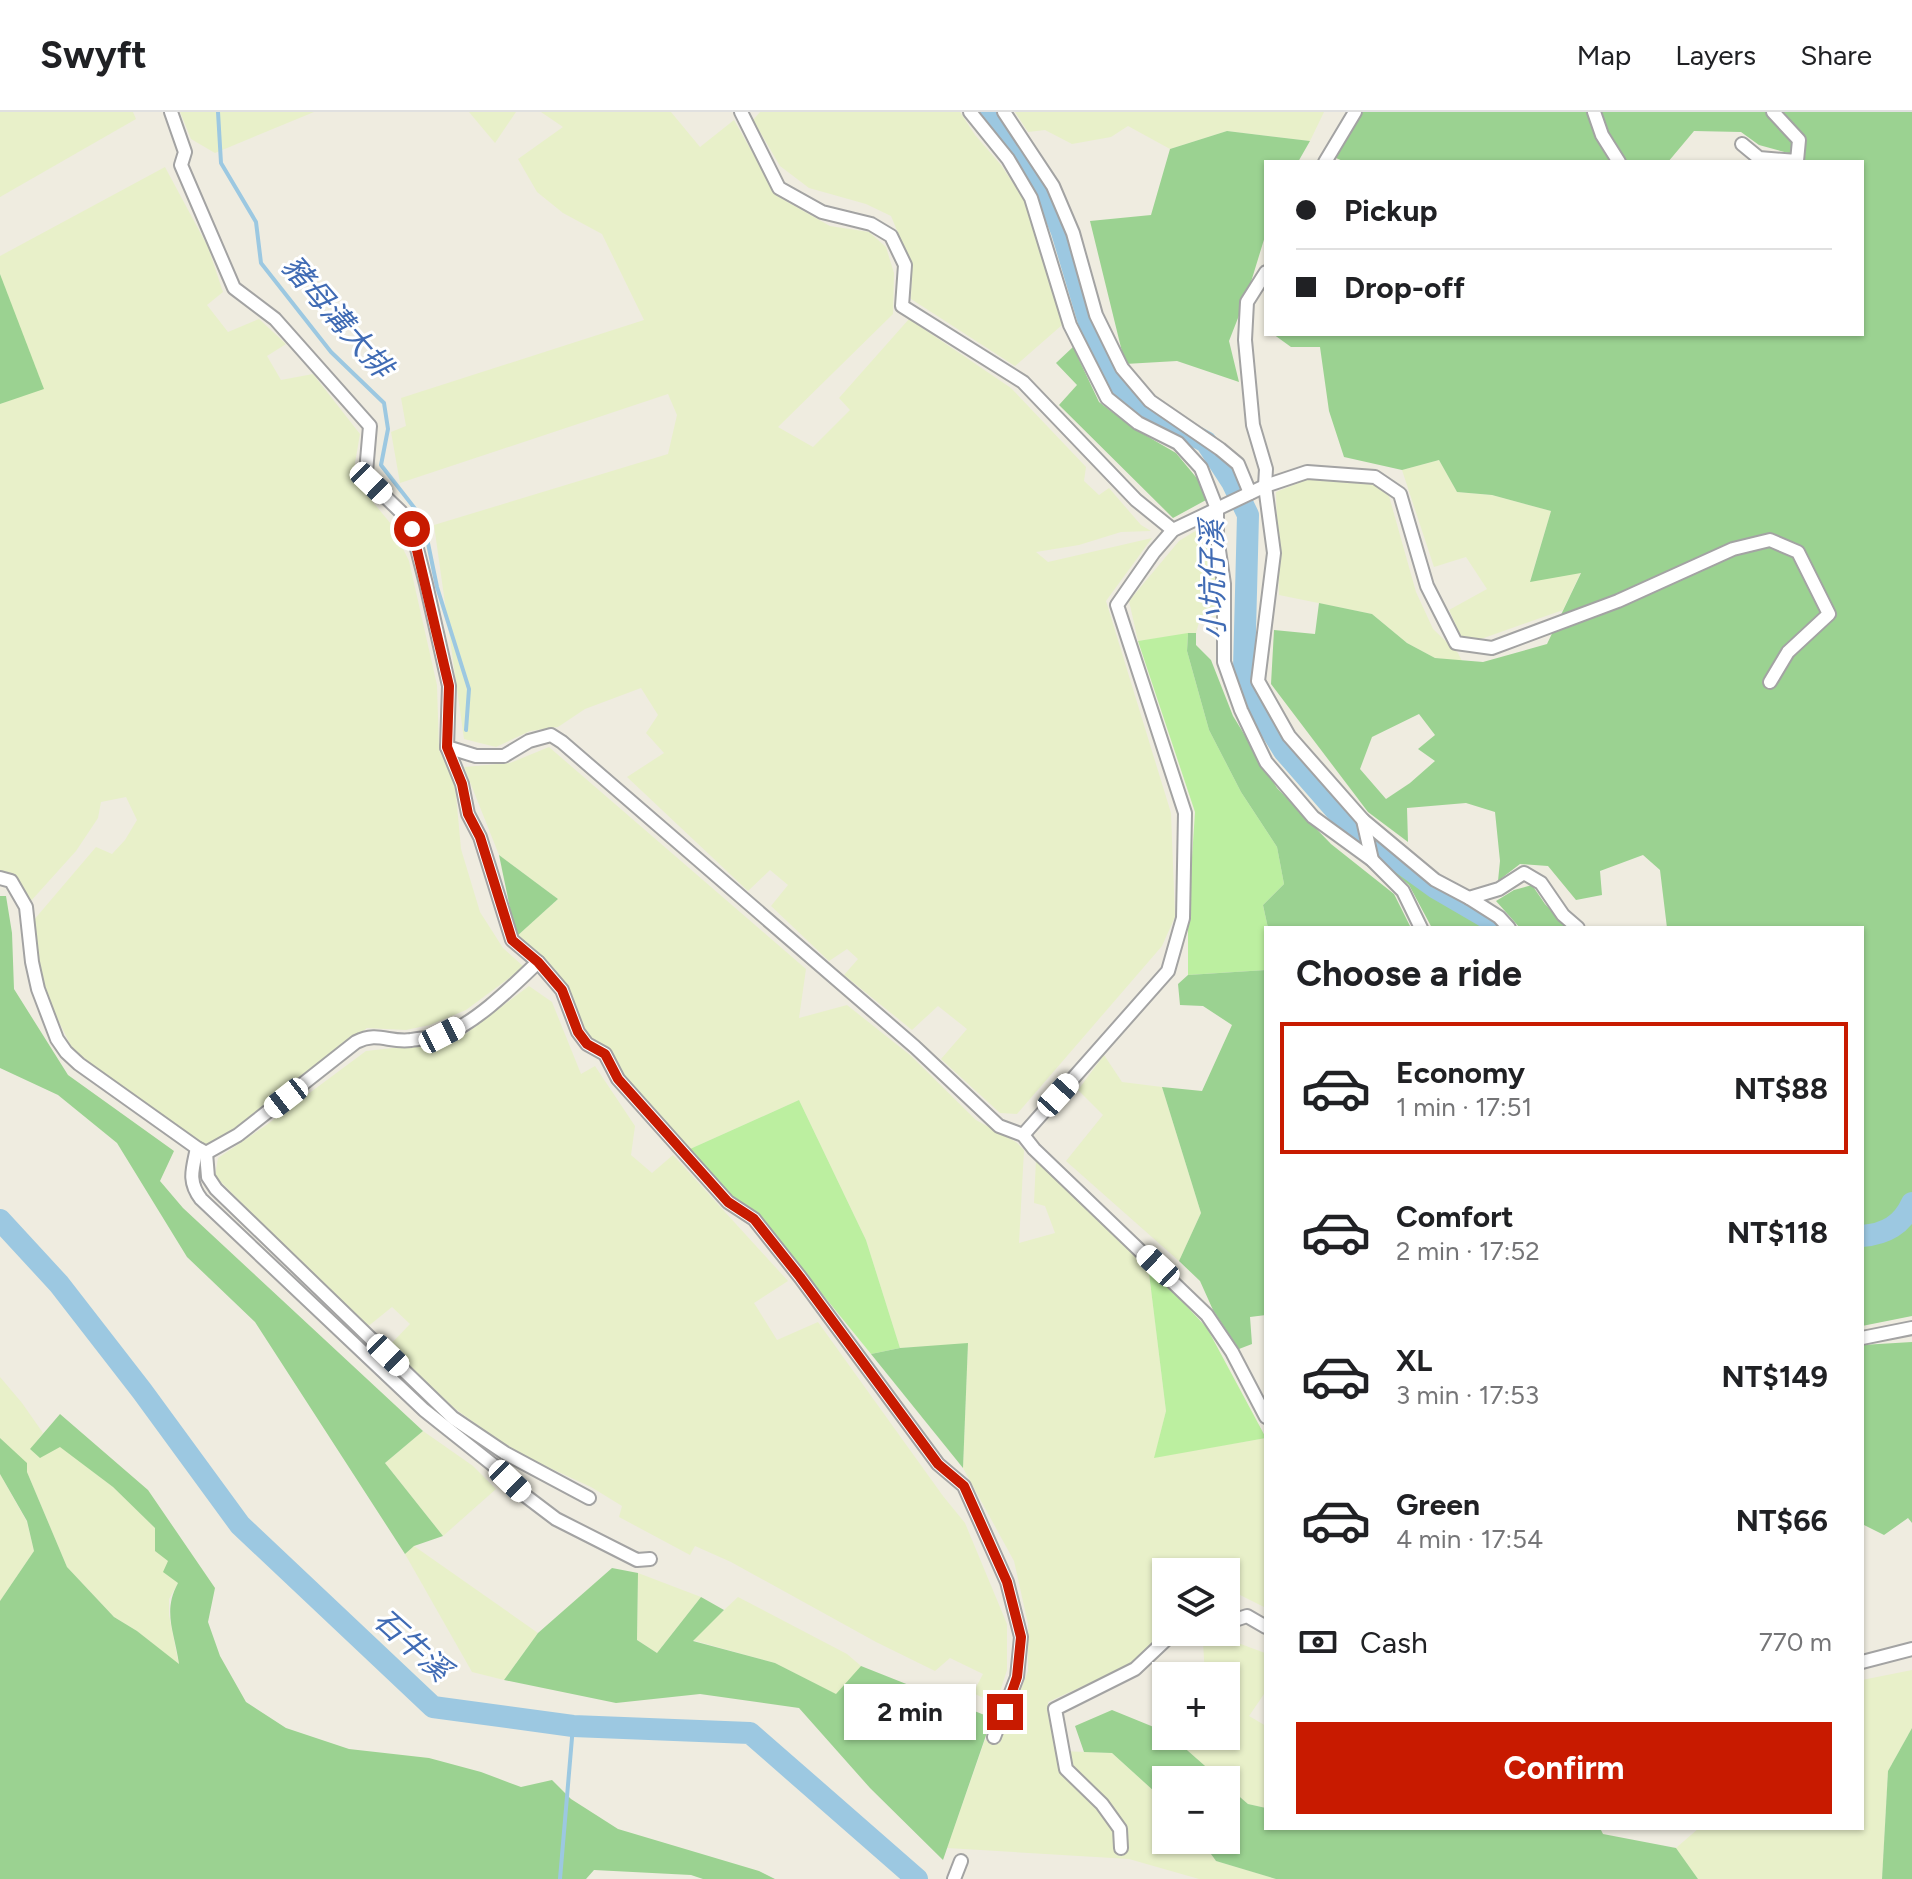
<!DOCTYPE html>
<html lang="en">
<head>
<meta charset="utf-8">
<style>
  body { margin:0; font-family:Figtree,"Noto Sans TC",sans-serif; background:#f6f6f6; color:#202124; height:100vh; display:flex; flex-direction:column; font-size:30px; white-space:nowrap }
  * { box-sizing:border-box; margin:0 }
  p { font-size:26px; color:#757577 }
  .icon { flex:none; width:44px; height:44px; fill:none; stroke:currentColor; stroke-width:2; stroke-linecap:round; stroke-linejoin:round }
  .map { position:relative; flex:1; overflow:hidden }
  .drawer { position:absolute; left:1264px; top:814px; width:600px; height:904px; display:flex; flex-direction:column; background:#fff; border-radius:0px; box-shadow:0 2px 6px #0004 }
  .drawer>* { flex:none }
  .guide { position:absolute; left:1264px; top:48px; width:600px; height:176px; border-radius:0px; box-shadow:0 2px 6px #0004; display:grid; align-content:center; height:176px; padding:0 32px; background:#fff }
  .fabs { position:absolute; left:1152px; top:1446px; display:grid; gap:16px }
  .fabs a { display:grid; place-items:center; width:88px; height:88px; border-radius:0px; background:#fff; box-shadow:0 2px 6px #0004; font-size:40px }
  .end { position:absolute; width:36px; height:36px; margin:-18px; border:10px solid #c81a00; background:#fff; box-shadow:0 0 0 4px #fff }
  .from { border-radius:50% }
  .bubble { position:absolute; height:56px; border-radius:0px; background:#fff; box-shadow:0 2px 6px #0004; font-size:26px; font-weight:700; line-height:56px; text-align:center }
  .car { position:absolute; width:24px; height:48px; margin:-24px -12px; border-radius:10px; box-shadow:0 0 6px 2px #0007; background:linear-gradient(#fff 24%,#345 0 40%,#fff 0 76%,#345 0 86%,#fff 0) }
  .guide b { display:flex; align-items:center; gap:28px; height:76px; font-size:30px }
  .guide b+b { border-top:2px solid #e0e0e0 }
  .guide i { width:20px; height:20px; background:#202124 }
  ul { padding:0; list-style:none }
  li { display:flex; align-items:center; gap:24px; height:132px; margin:0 16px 12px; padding:0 16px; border:4px solid transparent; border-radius:0px }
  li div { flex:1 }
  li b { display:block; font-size:30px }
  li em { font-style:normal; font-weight:700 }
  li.on { border-color:#c81a00 }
  li>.icon { width:72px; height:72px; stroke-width:1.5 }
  h2 { padding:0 32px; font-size:36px; line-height:96px }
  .pay { display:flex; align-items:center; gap:20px; height:88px; padding:0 32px; font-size:30px }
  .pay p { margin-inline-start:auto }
  .button { display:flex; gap:16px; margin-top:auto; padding:16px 32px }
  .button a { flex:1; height:92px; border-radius:0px; background:#c81a00; color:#fff; font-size:32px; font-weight:700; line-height:92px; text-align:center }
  header { display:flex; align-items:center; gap:48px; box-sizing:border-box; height:112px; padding:0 40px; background:#fff; border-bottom:2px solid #e0e0e0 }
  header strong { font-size:38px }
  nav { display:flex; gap:44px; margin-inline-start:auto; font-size:28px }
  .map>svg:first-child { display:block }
</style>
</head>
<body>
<header>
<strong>Swyft</strong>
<nav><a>Map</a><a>Layers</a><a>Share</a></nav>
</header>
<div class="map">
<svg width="1912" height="1767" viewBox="0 0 1912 1767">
  <rect width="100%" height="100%" fill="#efece0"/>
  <g fill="#e8f0c9">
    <polygon points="0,0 133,0 136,7 0,85"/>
    <polygon points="180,0 314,0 215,41 191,27"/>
    <polygon points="469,0 516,0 495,31"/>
    <polygon points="541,0 671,0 700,35 734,8 777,84 830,114 869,120 886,135 894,161 893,202 778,315 813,335 850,298 839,286 909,207 1011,276 1086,355 1084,369 1099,383 1109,376 1141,413 1151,419 1121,420 1079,433 1036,440 1048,450 1152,426 1106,489 1171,701 1175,805 1162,834 1017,1002 1000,1001 941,947 967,917 938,894 912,918 844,863 858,847 847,837 829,849 771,794 788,773 770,758 748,779 627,665 664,641 646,621 658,603 641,576 585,597 558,615 530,619 496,635 464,627 434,413 668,342 677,303 668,282 400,371 391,320 406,314 401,286 644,208 602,122 563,101 537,80 518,47 563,15"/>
    <polygon points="760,0 960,0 975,23 1001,53 1028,94 1062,213 1015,254 911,187 912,155 891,104 866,92 809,76 780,54 753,8"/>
    <polygon points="1015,0 1324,0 1310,29 1227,19 1170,37 1128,14 1111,25 1072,32 1045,18 1028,20"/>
    <polygon points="165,55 208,135 223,180 207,193 228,220 259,207 286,232 267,244 281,268 313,262 360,322 355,351 363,378 391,412 409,449 437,573 439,638 455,672 461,737 480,800 503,836 524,855 466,898 430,913 406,918 367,916 233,1018 206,1033 196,1029 74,940 47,886 35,856 33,809 96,735 112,742 125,728 137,708 126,685 101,690 98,706 76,739 30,790 15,768 0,763 0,292 43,276 9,192 0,162 0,144"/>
    <polygon points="1439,348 1457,380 1492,383 1551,399 1530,469 1581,460 1563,498 1481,527 1461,524 1449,498 1487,477 1466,445 1434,455 1402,358"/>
    <polygon points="1308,367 1370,370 1389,384 1416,480 1433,517 1458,541 1462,549 1435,546 1407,531 1372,502 1279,483 1276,380"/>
    <polygon points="1205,413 1214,439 1218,505 1201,503 1196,521 1138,529 1129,489 1179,429"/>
    <polygon points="549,635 806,857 799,906 847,893 910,943 976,1008 1016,1030 1024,1038 1019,1131 1055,1121 1045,1094 1034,1091 1036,1047 1148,1153 1166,1299 1155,1345 1266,1326 1266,1496 1230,1478 1226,1481 1226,1460 1166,1460 1166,1520 1136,1550 1048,1590 1056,1636 1061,1639 1112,1641 1166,1690 1166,1728 1201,1728 1216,1749 1276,1767 1199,1767 1129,1747 947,1736 985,1628 1000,1631 1028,1559 1028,1512 1014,1449 963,1356 968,1232 900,1236 866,1128 799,988 690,1037 624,966 610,939 592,930 582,915 569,878 547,851 516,825 558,787 499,743 464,655 510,651"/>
    <polygon points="529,874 552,890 581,962 595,954 635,1014 631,1043 652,1061 673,1043 788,1169 754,1191 777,1228 818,1210 943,1384 965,1411 1007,1512 1007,1558 996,1592 973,1581 983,1562 950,1546 935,1559 876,1530 731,1450 695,1434 690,1443 619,1405 622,1394 591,1375 513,1339 454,1296 389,1234 410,1212 392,1195 366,1216 215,1064 218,1046 265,1014 366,939 437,931 460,926"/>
    <polygon points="1104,943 1122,970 1162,975 1201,1101 1179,1149 1066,1049 1103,1003 1078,978"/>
    <polygon points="0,1265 22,1291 43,1321 30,1338 60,1334 113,1375 155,1416 155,1439 168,1448 178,1471 169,1487 169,1503 179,1553 137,1519 114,1505 67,1455 27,1360 26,1351 0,1326"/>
    <polygon points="423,1319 473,1354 496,1377 443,1424 385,1351"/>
    <polygon points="0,1362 27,1410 34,1439 0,1489"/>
    <polygon points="414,1434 538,1521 504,1568 472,1560 405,1442"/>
    <polygon points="638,1461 701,1485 657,1541 637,1528"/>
    <polygon points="738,1485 847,1542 861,1554 837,1583 775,1551 692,1528"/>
    <polygon points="1219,1524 1265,1541 1264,1582 1249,1604 1266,1614 1266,1696 1248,1692 1226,1673 1226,1668 1221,1668 1171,1624 1226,1624 1226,1564 1205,1564 1203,1530"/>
    <polygon points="1912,1558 1912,1616 1888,1659 1882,1767 1698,1767 1676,1736 1699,1716 1862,1716 1862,1568"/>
  </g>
  <g fill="#bcefa0">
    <polygon points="1188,521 1187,539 1209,618 1241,680 1277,735 1284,772 1263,793 1268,816 1266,858 1188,863 1188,807 1195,700 1138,529"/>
    <polygon points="799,988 866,1128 900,1236 871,1242 754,1098 728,1082 690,1037"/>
    <polygon points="1148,1153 1207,1216 1266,1326 1154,1346 1166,1299"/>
  </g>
  <g fill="#9bd291" fill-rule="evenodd">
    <path d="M1363,0H1912V1204L1862,1214V816H1667L1660,758L1643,743L1600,759L1602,783L1576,788L1548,754L1520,752L1498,769L1500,749L1495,700L1466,691L1407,696L1408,730L1368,700L1271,572L1274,518L1315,522L1319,491L1372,502L1407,531L1435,546L1483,550L1547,532L1581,461L1530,470L1551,399L1492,383L1457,380L1439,348L1402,358L1344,345L1329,299L1320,235H1291L1273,222C1296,222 1317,226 1339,222H1862V50H1787L1788,41L1759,33L1741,20L1694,19L1668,50H1345L1336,46ZM1419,602L1435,623L1418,637L1435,649L1410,671L1386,687L1360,657L1372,625Z"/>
    <polygon points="1227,19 1310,29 1298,50 1266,50 1266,121 1247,183 1229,229 1239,270 1177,249 1125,252 1090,109 1151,103 1170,37"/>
    <polygon points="0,162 44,277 0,292"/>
    <polygon points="1073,235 1099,290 1133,316 1176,341 1200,370 1206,388 1173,406 1059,293 1077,273 1056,251"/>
    <polygon points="1188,521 1196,521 1196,533 1211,548 1233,604 1277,676 1331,732 1394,782 1411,816 1268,816 1263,793 1284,772 1277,735 1241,680 1209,618 1187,539"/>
    <polygon points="1384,738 1498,816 1432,816 1409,773 1378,747"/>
    <polygon points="499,743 558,787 516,825"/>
    <polygon points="1532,773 1545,792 1569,816 1520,816 1496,789 1514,778"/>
    <polygon points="0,784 6,784 12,821 14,877 68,963 174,1039 160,1069 183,1096 423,1319 385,1351 443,1424 414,1434 405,1442 255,1210 187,1145 117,1031 58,983 0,956"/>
    <polygon points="1266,858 1266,1203 1250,1205 1252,1232 1239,1237 1213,1198 1200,1169 1179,1149 1201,1101 1162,975 1202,979 1232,913 1203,894 1180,893 1178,872 1188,863"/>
    <polygon points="1912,1230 1912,1411 1908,1406 1884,1423 1862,1412 1862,1233"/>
    <polygon points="968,1231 963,1356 871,1242 900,1236"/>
    <path d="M60,1302L148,1378L215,1476L208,1510L220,1544L246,1590L286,1616L349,1637L429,1646L481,1660L521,1675L552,1668L571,1687L618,1717L759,1759L775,1767H703L691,1763L594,1758L586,1767H0V1489L34,1439L27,1409L0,1362V1326L27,1351V1360L67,1455L114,1505L137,1519L179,1552C175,1521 162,1500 178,1471L163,1460L168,1449L155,1439V1416L113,1375L60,1335L40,1346L30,1337Z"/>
    <polygon points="612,1456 638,1461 637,1528 657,1541 701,1485 724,1498 693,1529 775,1551 836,1582 861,1554 992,1606 943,1748 870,1676 799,1596 700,1582 616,1591 504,1568 538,1521"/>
    <polygon points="1112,1598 1166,1620 1166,1624 1171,1624 1221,1668 1166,1668 1166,1690 1112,1641 1084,1640 1075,1614"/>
    <polygon points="1912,1616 1912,1767 1882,1767 1888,1659"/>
    <polygon points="1226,1673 1248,1692 1266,1696 1266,1716 1600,1716 1603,1722 1676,1736 1698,1767 1276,1767 1216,1749 1201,1728 1226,1728"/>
  </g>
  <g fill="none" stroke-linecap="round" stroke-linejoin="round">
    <g stroke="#9cc8e1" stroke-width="4">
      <polyline points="218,0 221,51 256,110 261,151 331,240 384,291 388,317 381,353 423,407 437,475 469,577 466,618"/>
      <polyline points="560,1767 573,1614"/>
    </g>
    <g stroke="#9cc8e1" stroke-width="22">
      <polyline points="990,0 1042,70 1062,120 1100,247 1126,280 1157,304 1206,330 1232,370 1248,403 1244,557 1255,592 1284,639 1339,702 1364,724 1436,776 1491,808 1500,816"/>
      <polyline points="0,1108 59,1172 142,1279 240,1413 433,1595 573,1614 750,1621 917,1767"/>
      <path d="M1862,1124C1886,1122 1902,1113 1912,1091"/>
    </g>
    <g stroke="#a3a3a3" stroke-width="16">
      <g id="minor">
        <polyline points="171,0 185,40 181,53 234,176 275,207 370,314 366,360 371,371 401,400 412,417 426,472 449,574 447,635 476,644 504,644 529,629 551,623 562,630 915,935 999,1014 1023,1023 1034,1037 1207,1203 1232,1240 1266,1305"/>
        <polyline points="741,0 779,76 822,100 871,112 891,124 905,153 902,194 1023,270 1136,388 1173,418"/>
        <polyline points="970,0 1008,47 1031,86 1070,213 1107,286 1138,311 1178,331 1201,356 1217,397 1217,425 1224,472 1224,550 1241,598 1266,650 1313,705 1372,748 1403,779 1421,816"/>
        <polyline points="1004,0 1053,74 1073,121 1096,203 1122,256 1150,289 1220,337 1238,352 1250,381"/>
        <polyline points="1594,0 1602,23 1619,50"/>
        <polyline points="1742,32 1759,46 1797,49 1799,28 1773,0"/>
        <polyline points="1325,50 1355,0"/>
        <polyline points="1266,160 1247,190 1245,228 1253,313 1266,357 1265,374 1274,441 1258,569 1289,624 1363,708 1435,768 1469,786 1499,777 1524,761 1541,771 1563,803 1578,816"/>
        <polyline points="447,635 462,672 468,702 480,725 512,828 538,850 562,878 578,920 587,932 605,942 618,967 728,1090 754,1107 800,1165 938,1352 964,1374 1007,1470 1021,1525 1017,1565 994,1625"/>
        <polyline points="1363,708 1372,748"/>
        <path d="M0,766L11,769L26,795L32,850L38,877L57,927L66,940L79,952L197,1036C193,1056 187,1069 201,1087L424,1298L497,1356L523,1382L556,1407L637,1448L650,1447"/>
        <polyline points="1469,786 1499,805 1509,816"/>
        <polyline points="1023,1023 1168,859 1183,806 1185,701 1117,493 1154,440 1173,418 1265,374 1307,360 1375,365 1400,382 1427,474 1456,531 1492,536 1618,489 1733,437 1770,428 1798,440 1829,502 1788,540 1770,570"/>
        <path d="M199,1037L206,1041L238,1023L356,930C378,919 389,931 411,928C421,926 433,926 443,923C475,912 513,874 538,850"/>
        <polyline points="206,1041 208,1065 216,1077 453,1306 505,1341 589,1386"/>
        <polyline points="1862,1226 1912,1216"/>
        <polyline points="1226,1511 1247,1504 1266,1515"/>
        <polyline points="1862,1550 1912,1537"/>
        <polyline points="1121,1736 1120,1717 1102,1692 1066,1657 1055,1597 1135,1557 1171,1523 1192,1520"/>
        <polyline points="954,1767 961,1749"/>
      </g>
    </g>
    <use href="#minor" stroke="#fff" stroke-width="12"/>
  </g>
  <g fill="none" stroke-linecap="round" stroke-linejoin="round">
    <polyline stroke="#c81a00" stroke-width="10" points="412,417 449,574 447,635 462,672 468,702 480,725 512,828 538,850 562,878 578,920 587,932 605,942 618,967 728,1090 754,1107 800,1165 938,1352 964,1374 1007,1470 1021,1525 1017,1565 1005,1600"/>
  </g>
  <g text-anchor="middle" stroke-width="6" stroke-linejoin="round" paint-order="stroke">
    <g font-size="30" font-style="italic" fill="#406bb4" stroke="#fff">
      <text transform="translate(337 205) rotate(49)" y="10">豬母溝大排</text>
      <text transform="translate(1213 468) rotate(-91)" y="10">小坑仔溪</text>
      <text transform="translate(412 1533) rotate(42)" y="10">石牛溪</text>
    </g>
  </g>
</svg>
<div class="fabs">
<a><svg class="icon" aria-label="layers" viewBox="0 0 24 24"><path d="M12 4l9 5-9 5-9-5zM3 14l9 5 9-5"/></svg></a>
<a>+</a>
<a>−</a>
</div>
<i class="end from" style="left:412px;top:417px"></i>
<i class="end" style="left:1005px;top:1600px"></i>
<div class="bubble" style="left:844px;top:1572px;width:132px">2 min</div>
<i class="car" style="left:371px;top:371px;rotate:134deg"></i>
<i class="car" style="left:442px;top:923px;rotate:63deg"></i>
<i class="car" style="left:1058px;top:983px;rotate:42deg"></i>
<i class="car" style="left:286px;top:986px;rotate:232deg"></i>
<i class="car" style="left:1158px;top:1154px;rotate:313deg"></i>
<i class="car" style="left:388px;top:1243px;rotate:134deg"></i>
<i class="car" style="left:510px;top:1369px;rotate:134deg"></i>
<div class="guide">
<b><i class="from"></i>Pickup</b>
<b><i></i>Drop-off</b>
</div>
<section class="drawer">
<h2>Choose a ride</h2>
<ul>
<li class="on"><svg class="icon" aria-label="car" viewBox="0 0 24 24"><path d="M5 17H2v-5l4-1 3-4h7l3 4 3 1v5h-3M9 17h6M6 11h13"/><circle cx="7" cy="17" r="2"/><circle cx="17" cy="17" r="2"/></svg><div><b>Economy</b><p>1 min · 17:51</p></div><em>NT$88</em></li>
<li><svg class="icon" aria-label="car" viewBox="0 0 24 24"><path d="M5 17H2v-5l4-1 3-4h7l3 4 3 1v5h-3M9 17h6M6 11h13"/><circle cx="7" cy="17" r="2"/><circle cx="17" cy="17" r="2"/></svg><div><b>Comfort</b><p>2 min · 17:52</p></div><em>NT$118</em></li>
<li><svg class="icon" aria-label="car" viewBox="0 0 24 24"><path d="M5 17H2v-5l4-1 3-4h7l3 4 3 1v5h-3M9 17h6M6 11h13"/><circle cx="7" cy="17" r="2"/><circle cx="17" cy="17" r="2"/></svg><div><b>XL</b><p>3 min · 17:53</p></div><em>NT$149</em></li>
<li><svg class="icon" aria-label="car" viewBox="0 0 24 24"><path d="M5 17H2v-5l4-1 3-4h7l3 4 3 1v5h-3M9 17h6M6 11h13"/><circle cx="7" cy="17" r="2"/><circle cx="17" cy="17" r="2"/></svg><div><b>Green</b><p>4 min · 17:54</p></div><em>NT$66</em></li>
</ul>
<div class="pay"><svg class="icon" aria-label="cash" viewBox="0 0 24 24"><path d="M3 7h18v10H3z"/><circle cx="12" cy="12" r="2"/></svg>Cash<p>770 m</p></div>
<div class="button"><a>Confirm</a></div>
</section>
</div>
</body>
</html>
